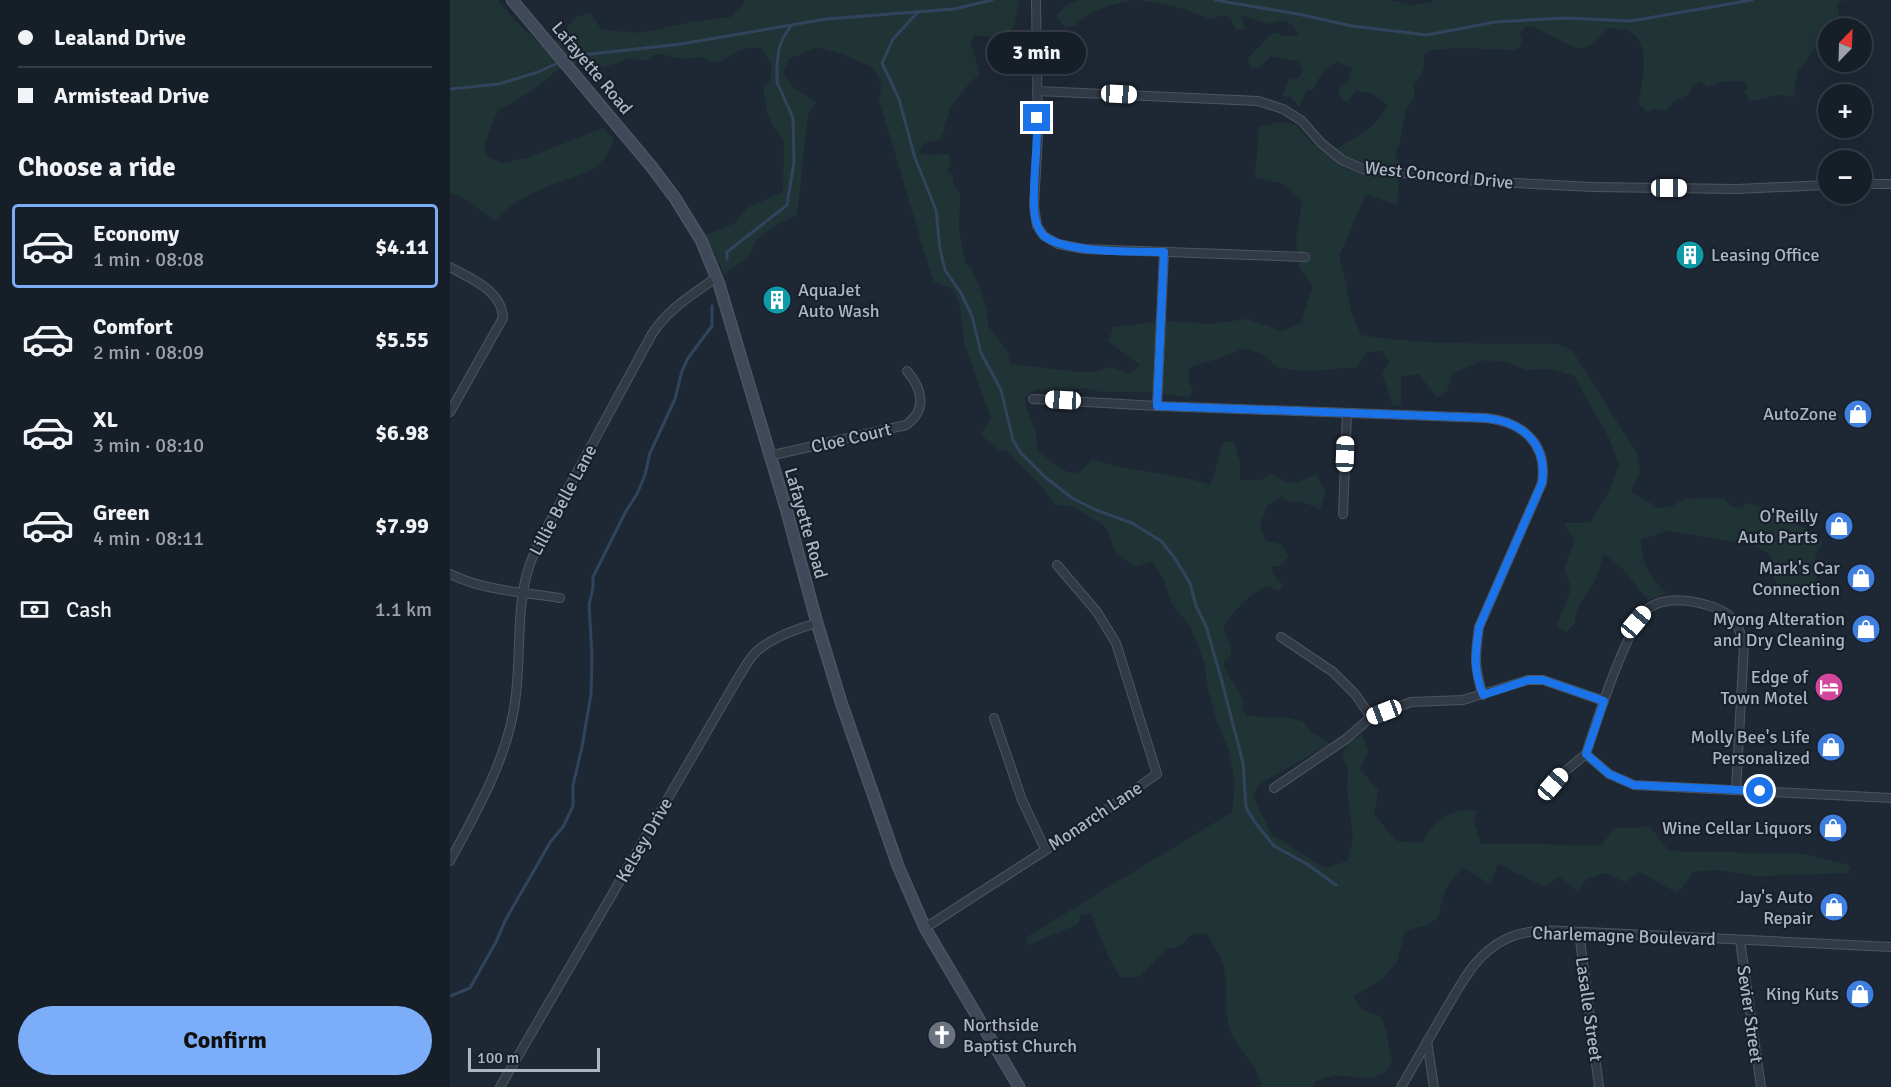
<!DOCTYPE html>
<html lang="en">
<head>
<meta charset="utf-8">
<style>
  body { margin:0; font-family:Signika,sans-serif; background:#232b34; color:#f1f3f6; height:100vh; display:flex; flex-direction:column; font-size:22px; white-space:nowrap }
  * { box-sizing:border-box; margin:0 }
  p { font-size:20px; color:#9ea2a8 }
  .icon { flex:none; width:33px; height:33px; fill:none; stroke:currentColor; stroke-width:2; stroke-linecap:round; stroke-linejoin:round }
  .map { position:relative; flex:1; overflow:hidden }
  .side { display:flex; flex-direction:column; background:#161e28; width:450px }
  .side>* { flex:none }
  .guide { display:grid; align-content:center; height:132px; padding:0 18px; background:#161e28 }
  .needle { width:39px; rotate:23deg }
  .controls { position:absolute; left:1368px; top:18px; display:grid; gap:12px }
  .controls a { display:grid; place-items:center; width:54px; height:54px; border-radius:50%; background:#161e28; box-shadow:0 6px 24px #0002,0 0 0 2px #353c45; font-size:30px }
  .scale { position:absolute; left:18px; bottom:15px; width:132px; box-sizing:border-box; padding-left:6px; border:3px solid #abb5c3; border-top:0; font-size:16px; line-height:21px; white-space:nowrap; color:#abb5c3; -webkit-text-stroke:4px #181f2a; paint-order:stroke }
  .end { position:absolute; width:27px; height:27px; margin:-14px; border:8px solid #1a73e8; background:#fff; box-shadow:0 0 0 3px #fff }
  .from { border-radius:50% }
  .bubble { position:absolute; height:42px; border-radius:21px; background:#161e28; box-shadow:0 6px 24px #0002,0 0 0 2px #353c45; font-size:20px; font-weight:700; line-height:42px; text-align:center }
  .car { position:absolute; width:18px; height:36px; margin:-18px -9px; border-radius:8px; box-shadow:0 0 4px 2px #0007; background:linear-gradient(#fff 24%,#345 0 40%,#fff 0 76%,#345 0 86%,#fff 0) }
  .guide b { display:flex; align-items:center; gap:21px; height:57px; font-size:22px }
  .guide b+b { border-top:2px solid #353c45 }
  .guide i { width:15px; height:15px; background:#f1f3f6 }
  ul { padding:0; list-style:none }
  li { display:flex; align-items:center; gap:18px; height:84px; margin:0 12px 9px; padding:0 6px; border:3px solid transparent; border-radius:6px }
  li div { flex:1 }
  li b { display:block; font-size:22px }
  li em { font-style:normal; font-weight:700 }
  li.active { border-color:#7badf9 }
  li>.icon { width:54px; height:54px; stroke-width:1.5 }
  h2 { padding:0 18px; font-size:27px; line-height:72px }
  .pay { display:flex; align-items:center; gap:15px; height:66px; padding:0 18px; font-size:22px }
  .pay p { margin-inline-start:auto }
  .action { display:flex; gap:12px; margin-top:auto; padding:12px 18px }
  .action a { flex:1; height:69px; border-radius:36px; background:#7badf9; color:#111; font-size:24px; font-weight:700; line-height:69px; text-align:center }
  main { display:flex; flex:1; min-height:0 }
  .map>svg:first-child { display:block }
</style>
</head>
<body>
<main>
<section class="side">
<div class="guide">
<b><i class="from"></i>Lealand Drive</b>
<b><i></i>Armistead Drive</b>
</div>
<h2>Choose a ride</h2>
<ul>
<li class="active"><svg class="icon" aria-label="car" viewBox="0 0 24 24"><path d="M5 17H2v-5l4-1 3-4h7l3 4 3 1v5h-3M9 17h6M6 11h13"/><circle cx="7" cy="17" r="2"/><circle cx="17" cy="17" r="2"/></svg><div><b>Economy</b><p>1 min · 08:08</p></div><em>$4.11</em></li>
<li><svg class="icon" aria-label="car" viewBox="0 0 24 24"><path d="M5 17H2v-5l4-1 3-4h7l3 4 3 1v5h-3M9 17h6M6 11h13"/><circle cx="7" cy="17" r="2"/><circle cx="17" cy="17" r="2"/></svg><div><b>Comfort</b><p>2 min · 08:09</p></div><em>$5.55</em></li>
<li><svg class="icon" aria-label="car" viewBox="0 0 24 24"><path d="M5 17H2v-5l4-1 3-4h7l3 4 3 1v5h-3M9 17h6M6 11h13"/><circle cx="7" cy="17" r="2"/><circle cx="17" cy="17" r="2"/></svg><div><b>XL</b><p>3 min · 08:10</p></div><em>$6.98</em></li>
<li><svg class="icon" aria-label="car" viewBox="0 0 24 24"><path d="M5 17H2v-5l4-1 3-4h7l3 4 3 1v5h-3M9 17h6M6 11h13"/><circle cx="7" cy="17" r="2"/><circle cx="17" cy="17" r="2"/></svg><div><b>Green</b><p>4 min · 08:11</p></div><em>$7.99</em></li>
</ul>
<div class="pay"><svg class="icon" aria-label="cash" viewBox="0 0 24 24"><path d="M3 7h18v10H3z"/><circle cx="12" cy="12" r="2"/></svg>Cash<p>1.1 km</p></div>
<div class="action"><a>Confirm</a></div>
</section>
<div class="map">
<svg width="1441" height="1087" viewBox="0 0 1441 1087">
  <rect width="100%" height="100%" fill="#1e2835"/>
  <g fill="#203436">
    <path d="M0,0H48L61,16L97,51L126,17L140,13L152,30L191,33L247,21L281,17L296,0H569L564,27L548,38L524,35L521,42L530,74L517,86L501,106L491,139L475,143L468,153L479,155L499,154L501,163L497,171L503,176V184L510,193L509,231L516,264L521,268L531,291L537,311L538,326L558,352L560,364L640,373L662,367L679,374L690,365L658,341L664,327L715,321L759,324L797,319L832,331L851,323L863,285L849,268L846,240L852,202L835,184L805,178L809,127L829,122L846,125L861,142L877,155C899,139 925,131 937,106C928,95 920,92 905,91L898,101H893L888,90L899,80L902,69L888,62C872,67 870,77 863,90H857L849,107L841,97L832,96L838,80L849,78L853,70L849,62L821,56L808,69L800,67L798,58L819,36L825,32L834,36L849,35L843,26L834,20L820,24L790,15L796,28L786,30L781,18L774,15L760,19L732,8L689,0H940L960,5L981,3L982,0H1392L1387,5L1392,28H1378V51L1366,48L1348,71L1343,97L1329,95L1300,101L1294,92L1298,87L1295,81L1270,82L1258,87L1249,82L1242,87L1239,94L1226,100L1216,110L1204,109L1197,112L1189,104C1191,84 1203,41 1178,31C1173,29 1165,29 1159,28C1142,45 1134,56 1111,40C1107,38 1102,37 1098,35C1092,32 1087,28 1082,25L1075,27L1069,34L1072,39L1069,48L1063,50C1044,50 985,44 973,54C976,66 973,75 964,83V97L957,107L949,145L946,150L945,157L950,162L947,205L916,194L889,256L896,284L901,311L911,335C975,346 1042,343 1107,344L1122,350L1186,452L1190,472L1181,492L1209,508L1223,506L1234,499L1274,498L1281,506L1291,508L1298,503C1307,505 1312,509 1320,512C1342,521 1354,525 1373,542L1365,557L1366,585L1346,590L1333,591L1324,579L1323,563L1320,554L1301,544L1216,531L1191,540C1192,565 1199,575 1216,593L1199,600C1183,585 1175,564 1153,555C1151,563 1149,575 1144,582C1135,596 1125,608 1125,624L1116,632L1106,627L1121,589L1115,568L1124,540L1114,523H1140L1159,491L1169,465L1159,438L1124,376L1102,369L1077,370L1057,362L1034,360L1002,374L997,391L987,398L969,374L951,377V404L943,406L932,373L940,363L932,351L916,352L907,367L862,371L843,370L827,367L814,355L795,348L767,359L740,367L738,379L743,391L739,397L697,392H652L635,388L613,391L586,389L575,397L577,411L586,431L587,451C606,463 625,489 641,459C680,473 721,471 760,485L765,472L773,442L784,441L790,462V480H811L822,474C842,487 845,484 866,474L876,492L870,509L850,501L839,502L831,496L816,507L810,526L815,540L832,545L838,557L830,566H822L824,575L833,586L829,591L816,586C797,596 786,609 773,626C776,637 782,645 781,656L775,660L773,666L794,701L792,710L798,716L839,718L854,722L862,733L875,739L880,744L809,784L803,797L822,835L875,868L898,861L903,839L897,791L898,769L892,755L900,741L912,735L918,751L910,769L928,790L924,814L946,841L972,843C987,818 998,808 1028,811L1023,819L1031,844L1152,845L1164,828L1200,827L1219,851L1353,854L1401,866L1398,873L1306,876L1267,870L1242,872L1237,882L1227,893L1190,872L1175,882L1156,873L1137,879L1127,891L1110,877L1094,886L1048,864L1040,884L1014,868C994,883 994,895 988,918L974,926L955,931L947,962L932,979L903,997L912,1009L931,1017L936,1030L942,1063L934,1074L920,1078L884,1075L866,1081L864,1087H811C811,1068 789,1051 782,1035C774,1019 777,997 776,979C774,962 766,947 756,933L742,934L729,947L717,948L690,976L671,978C657,959 650,934 641,913L631,914L628,924L579,945L575,938L782,812L785,784L779,750L768,725L758,689L754,661L740,626L722,604L713,578L702,561L684,567L666,553L655,526L621,506L606,505L589,483L556,450H549L531,435L541,418L515,346L510,306L503,289L483,281L429,100L432,84L422,67L395,55L368,47L339,59L333,73L343,87L366,102L358,115L347,215L324,226L305,241L299,257L274,274L255,235L285,223L297,208L333,192L334,140L323,126L317,112L313,85L320,83L322,65L311,48C287,44 281,62 263,62C259,62 255,57 250,57C244,57 238,59 232,59C224,58 216,54 209,54C195,55 201,66 179,57L169,63L139,70L129,63L106,71L85,89L47,111L34,147L38,158L53,163L77,158L153,128L164,139C154,168 139,172 113,181C98,185 83,193 70,200C61,205 52,214 44,221L17,200L0,192Z"/>
    <path d="M629,0H681C661,5 639,10 625,26L614,27L606,16L615,6Z"/>
  </g>
  <g fill="none" stroke-linecap="round" stroke-linejoin="round">
    <g stroke="#31445d" stroke-width="3">
      <polyline points="765,0 848,14 902,26 977,35 1045,22 1114,18 1181,21 1302,0"/>
      <polyline points="468,12 443,39 432,63 449,99 465,158 486,210 490,249 495,270 511,293 522,316 531,353 551,390 563,440 570,452 595,477 622,498 646,510 682,523 711,541 724,557 740,583 746,606 756,626 772,682 793,763 796,807 804,821 824,846 857,864 886,885"/>
      <polyline points="0,89 49,84 88,72 123,56 231,44 376,19 504,9 542,0"/>
      <polyline points="277,259 277,252 337,205 344,162 343,118 327,82 327,65 329,49 333,38 340,27"/>
      <polyline points="0,996 20,988 46,942 56,919 101,841 113,827 123,806 123,785 132,747 141,694 142,655 139,605 143,588 143,577 176,511 187,494 195,475 200,453 225,399 232,371 238,358 262,326 262,306"/>
    </g>
    <g stroke="#4c5561" stroke-width="10">
      <g id="street">
        <polyline points="586,0 588,136 584,206 587,226 594,236 608,244 634,249 855,257"/>
        <polyline points="587,91 808,101 833,109 852,121 871,143 892,160 913,169 1026,181 1143,187 1287,189 1378,185"/>
        <polyline points="1412,184 1441,184"/>
        <path d="M0,267C21,279 52,290 53,318L0,412"/>
        <path d="M583,399L707,406L1036,418C1073,422 1098,444 1092,483L1029,627C1025,655 1024,668 1033,695"/>
        <polyline points="707,406 714,252"/>
        <path d="M319,456L456,425C478,409 472,389 457,371"/>
        <polyline points="893,514 897,413"/>
        <path d="M0,574C35,591 72,592 110,598"/>
        <polyline points="831,637 883,672 905,694 921,717"/>
        <polyline points="544,718 572,800 595,849"/>
        <path d="M1136,754C1145,726 1178,622 1199,608C1215,597 1239,600 1257,605C1281,611 1289,623 1294,646L1286,790"/>
        <polyline points="1136,754 1159,774 1184,785 1441,798"/>
        <polyline points="824,788 896,739 921,717 961,702 1013,700 1078,680 1093,680 1154,701"/>
        <polyline points="1101,788 1113,773 1136,754"/>
        <path d="M0,861C25,814 53,766 63,714C73,667 64,607 80,564C84,552 90,542 95,531L202,334C218,309 242,295 267,277"/>
        <polyline points="475,928 633,826 707,774 666,643 647,612 607,565"/>
        <polyline points="1129,932 1149,1087"/>
        <polyline points="1290,940 1311,1087"/>
        <polyline points="977,1041 984,1087"/>
        <path d="M50,1087L288,678C294,669 299,658 307,651C323,637 346,629 367,623"/>
        <path d="M951,1087C966,1062 980,1036 995,1011C1011,984 1026,953 1056,939C1074,930 1095,930 1115,931L1441,947"/>
      </g>
    </g>
    <g stroke="#4c5561" stroke-width="13">
      <polyline id="secondary" points="62,0 201,166 225,198 251,240 269,284 337,512 367,623 391,702 448,866 475,928 569,1087"/>
    </g>
    <use href="#street" stroke="#323a46" stroke-width="8"/>
    <use href="#secondary" stroke="#404959" stroke-width="10"/>
  </g>
  <g fill="none" stroke-linecap="round" stroke-linejoin="round">
    <path stroke="#1a73e8" stroke-width="8" d="M587,118C588,147 583,176 584,205C584,216 586,227 593,235C613,254 687,251 714,252L707,406L1036,418C1073,422 1098,444 1092,483L1029,627C1025,656 1023,667 1033,695L1078,680H1093L1154,701L1136,754L1159,774L1184,785L1310,791"/>
  </g>
  <defs>
    <g id="building-disc" transform="scale(1.5)"><circle r="9.5" fill="#0f9aa8" stroke="#181f2a"/><path d="M-4-6H4V6H1V3H-1V6H-4ZM-2.5-4.3h1.7v1.8h-1.7ZM.8-4.3h1.7v1.8H.8ZM-2.5-1h1.7V.8h-1.7ZM.8-1h1.7V.8H.8Z" fill="#fff"/></g>
    <g id="shop-disc" transform="scale(1.5)"><circle r="9.5" fill="#3f7fe0" stroke="#181f2a"/><path d="M-5-2.5h2.3a2.7 3.5 0 0 1 5.4 0H5L5.5 6h-11ZM-1.5-2.5h3a1.5 2.3 0 0 0-3 0Z" fill="#fff"/></g>
    <g id="hotel-disc" transform="scale(1.5)"><circle r="9.5" fill="#d1479c" stroke="#181f2a"/><path d="M-6-4.5h1.5V1H6V5H4.5V3h-9V5H-6ZM-4 0a1.8 1.8 0 1 1 3.6 0ZM.5 0V-2.5h3Q6-2.5 6 0Z" fill="#fff"/></g>
    <g id="church-disc" transform="scale(1.5)"><circle r="9.5" fill="#6b7280" stroke="#181f2a"/><path d="M-1.2-6h2.4v3.5h3.3v2.4h-3.3V6h-2.4V-.1h-3.3v-2.4h3.3Z" fill="#fff"/></g>
  </defs>
  <g fill-rule="evenodd">
    <use href="#building-disc" x="1240" y="255"/>
    <use href="#building-disc" x="327" y="300"/>
    <use href="#shop-disc" x="1408" y="414"/>
    <use href="#shop-disc" x="1389" y="526"/>
    <use href="#shop-disc" x="1411" y="578"/>
    <use href="#shop-disc" x="1416" y="629"/>
    <use href="#hotel-disc" x="1379" y="687"/>
    <use href="#shop-disc" x="1381" y="747"/>
    <use href="#shop-disc" x="1383" y="828"/>
    <use href="#shop-disc" x="1384" y="907"/>
    <use href="#shop-disc" x="1410" y="994"/>
    <use href="#church-disc" x="492" y="1035"/>
  </g>
  <g text-anchor="middle" stroke-width="4.5" stroke-linejoin="round" paint-order="stroke">
    <g font-size="18" fill="#abb5c3" stroke="#181f2a">
      <text transform="translate(142 68) rotate(50)" y="6">Lafayette Road</text>
      <text transform="translate(989 175) rotate(6)" y="6">West Concord Drive</text>
      <text transform="translate(401 438) rotate(-13)" y="6">Cloe Court</text>
      <text transform="translate(113 500) rotate(-62)" y="6">Lillie Belle Lane</text>
      <text transform="translate(356 523) rotate(74)" y="6">Lafayette Road</text>
      <text transform="translate(645 816) rotate(-34)" y="6">Monarch Lane</text>
      <text transform="translate(194 840) rotate(-60)" y="6">Kelsey Drive</text>
      <text transform="translate(1174 936) rotate(2)" y="6">Charlemagne Boulevard</text>
      <text transform="translate(1139 1009) rotate(82)" y="6">Lasalle Street</text>
      <text transform="translate(1300 1014) rotate(82)" y="6">Sevier Street</text>
    </g>
    <g font-size="18" fill="#abb5c3" stroke="#181f2a" text-anchor="end">
      <text x="1261" y="261" text-anchor="start">Leasing Office</text>
      <text x="348" y="296" text-anchor="start">AquaJet<tspan x="348" dy="21">Auto Wash</tspan></text>
      <text x="1387" y="420">AutoZone</text>
      <text x="1368" y="522">O'Reilly<tspan x="1368" dy="21">Auto Parts</tspan></text>
      <text x="1390" y="574">Mark's Car<tspan x="1390" dy="21">Connection</tspan></text>
      <text x="1395" y="625">Myong Alteration<tspan x="1395" dy="21">and Dry Cleaning</tspan></text>
      <text x="1358" y="683">Edge of<tspan x="1358" dy="21">Town Motel</tspan></text>
      <text x="1360" y="743">Molly Bee's Life<tspan x="1360" dy="21">Personalized</tspan></text>
      <text x="1362" y="834">Wine Cellar Liquors</text>
      <text x="1363" y="903">Jay's Auto<tspan x="1363" dy="21">Repair</tspan></text>
      <text x="1389" y="1000">King Kuts</text>
      <text x="513" y="1031" text-anchor="start">Northside<tspan x="513" dy="21">Baptist Church</tspan></text>
    </g>
  </g>
</svg>
<div class="controls">
<a><svg class="needle" viewBox="-14 -14 28 28"><path d="M0-13l5 13h-10z" fill="#e53935"/><path d="M0 13l5-13h-10z" fill="#9ea2a8"/></svg></a>
<a>+</a>
<a>−</a>
</div>
<div class="scale">100 m</div>
<i class="end from" style="left:1310px;top:791px"></i>
<i class="end" style="left:587px;top:118px"></i>
<div class="bubble" style="left:537px;top:32px;width:99px">3 min</div>
<i class="car" style="left:669px;top:94px;rotate:93deg"></i>
<i class="car" style="left:1219px;top:188px;rotate:90deg"></i>
<i class="car" style="left:613px;top:400px;rotate:273deg"></i>
<i class="car" style="left:895px;top:454px;rotate:2deg"></i>
<i class="car" style="left:1186px;top:622px;rotate:40deg"></i>
<i class="car" style="left:934px;top:712px;rotate:249deg"></i>
<i class="car" style="left:1103px;top:784px;rotate:41deg"></i>
</div>
</main>
</body>
</html>
